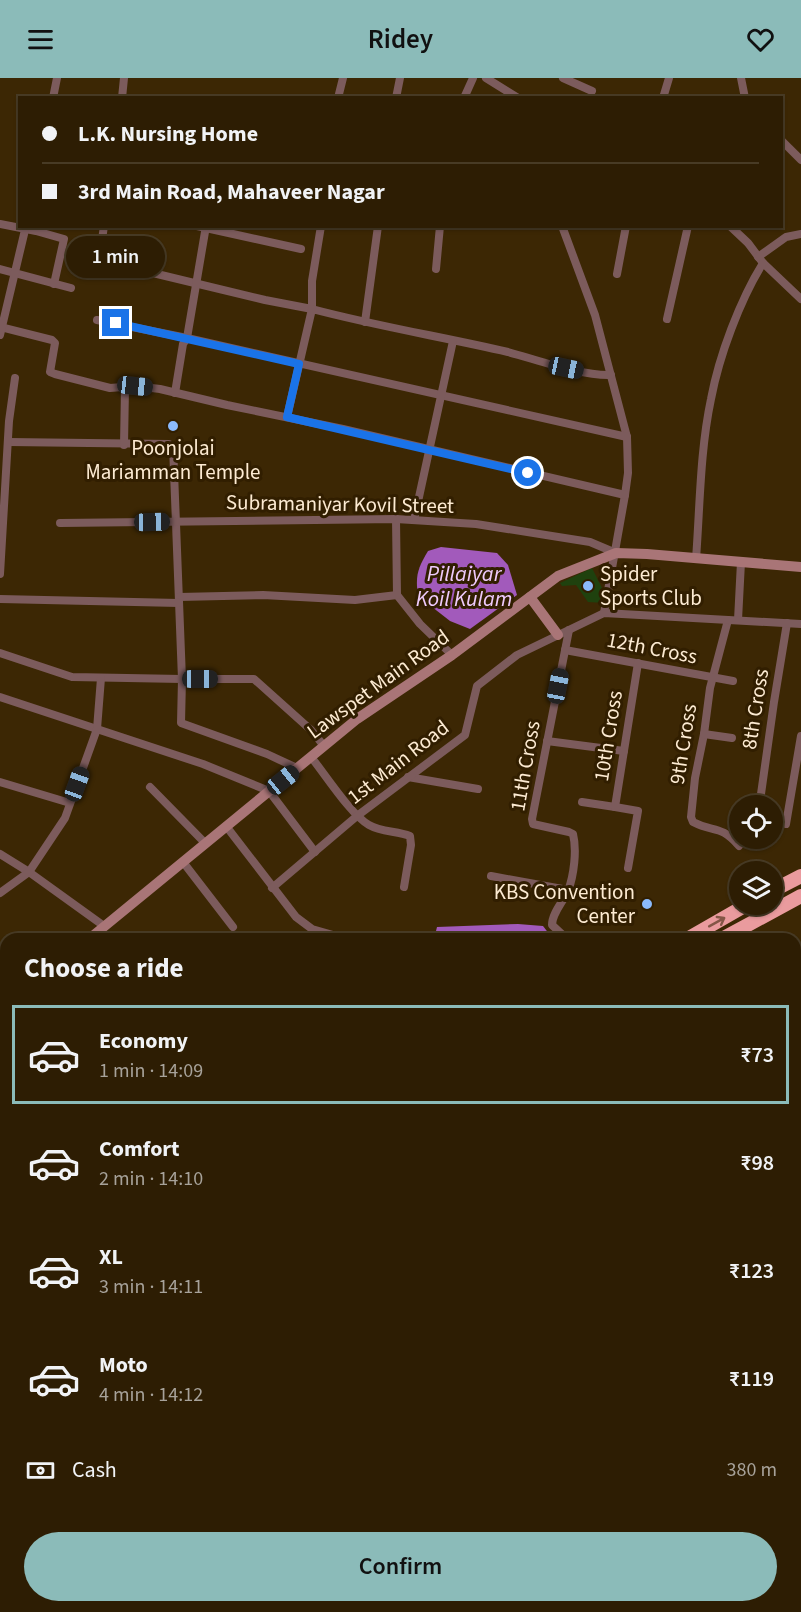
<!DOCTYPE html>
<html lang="en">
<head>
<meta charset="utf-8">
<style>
  body { margin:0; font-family:"Source Sans 3",sans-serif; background:#35260d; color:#f1f3f6; height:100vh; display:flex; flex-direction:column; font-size:22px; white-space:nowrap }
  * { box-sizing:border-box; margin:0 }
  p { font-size:20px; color:#a7a29a }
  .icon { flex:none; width:33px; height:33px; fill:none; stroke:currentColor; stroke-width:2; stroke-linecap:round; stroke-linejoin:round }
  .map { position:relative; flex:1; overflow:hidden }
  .panel { position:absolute; left:0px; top:855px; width:801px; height:680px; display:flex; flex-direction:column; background:#2d1d03; border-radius:18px 18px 0 0; box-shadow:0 2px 4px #0004,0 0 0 2px #483b25 }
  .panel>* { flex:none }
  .top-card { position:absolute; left:18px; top:18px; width:765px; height:132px; border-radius:0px; box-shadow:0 2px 4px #0004,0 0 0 2px #483b25; display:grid; align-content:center; height:132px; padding:0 24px; background:#2d1d03 }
  .tools { position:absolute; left:729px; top:717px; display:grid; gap:12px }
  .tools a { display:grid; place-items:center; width:54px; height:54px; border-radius:50%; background:#2d1d03; box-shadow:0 2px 4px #0004,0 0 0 2px #483b25; font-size:30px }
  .end { position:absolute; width:27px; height:27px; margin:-14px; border:8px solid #1a73e8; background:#fff; box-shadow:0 0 0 3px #fff }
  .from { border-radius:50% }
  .bubble { position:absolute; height:42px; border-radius:21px; background:#2d1d03; box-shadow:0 2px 4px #0004,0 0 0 2px #483b25; font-size:20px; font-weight:600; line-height:42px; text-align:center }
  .car { position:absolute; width:18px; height:36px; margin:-18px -9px; border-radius:8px; box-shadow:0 0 4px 2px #0007; background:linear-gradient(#222 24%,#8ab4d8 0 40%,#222 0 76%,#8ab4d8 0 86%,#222 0) }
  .top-card b { display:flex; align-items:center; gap:21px; height:57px; font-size:22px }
  .top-card b+b { border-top:2px solid #483b25 }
  .top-card i { width:15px; height:15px; background:#f1f3f6 }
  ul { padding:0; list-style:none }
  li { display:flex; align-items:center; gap:18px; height:99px; margin:0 12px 9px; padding:0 12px; border:3px solid transparent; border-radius:0px }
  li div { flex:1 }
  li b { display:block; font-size:22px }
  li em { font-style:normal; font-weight:600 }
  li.on { border-color:#8bbbb9 }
  li>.icon { width:54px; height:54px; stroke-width:1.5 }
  h2 { padding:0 24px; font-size:27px; line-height:72px }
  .pay { display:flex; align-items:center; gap:15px; height:66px; padding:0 24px; font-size:22px }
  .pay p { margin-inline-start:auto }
  .cta { display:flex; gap:12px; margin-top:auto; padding:12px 24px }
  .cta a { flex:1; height:69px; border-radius:36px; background:#8bbbb9; color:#111; font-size:24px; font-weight:600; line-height:69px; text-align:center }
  header { display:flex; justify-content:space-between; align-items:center; height:78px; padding:0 24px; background:#8bbbb9; color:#111; font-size:27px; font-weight:600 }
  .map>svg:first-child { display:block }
</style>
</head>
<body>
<header><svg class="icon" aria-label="menu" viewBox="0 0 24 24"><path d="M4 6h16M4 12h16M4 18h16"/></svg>Ridey<svg class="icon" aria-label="heart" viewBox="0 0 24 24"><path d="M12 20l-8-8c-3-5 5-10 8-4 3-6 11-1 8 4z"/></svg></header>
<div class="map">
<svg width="801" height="1534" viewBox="0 0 801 1534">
  <rect width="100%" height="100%" fill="#3c2704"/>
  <polygon fill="#1f410e" points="592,490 607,520 604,525 588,524 576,507 562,508 560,505"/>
  <g fill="#a25abb">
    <path d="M441,469L497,475L508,487L517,517L470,551L450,543L418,518C415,497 418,490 428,473Z"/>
    <polygon points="518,846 543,848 553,861 434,861 437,849"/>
  </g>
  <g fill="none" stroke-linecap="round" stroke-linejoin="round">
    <g stroke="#7c5b5c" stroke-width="8">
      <polyline points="486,0 518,20"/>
      <polyline points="563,0 592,13"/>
      <polyline points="741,0 745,20"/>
      <polyline points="53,20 57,0"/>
      <polyline points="122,20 124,0"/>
      <polyline points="338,20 343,0"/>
      <polyline points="396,20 400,0"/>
      <polyline points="464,20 473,0"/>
      <polyline points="663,20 669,0"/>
      <polyline points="782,63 801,82"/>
      <polyline points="0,146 36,153 64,161 54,206"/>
      <polyline points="104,148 99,182 265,222 312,231 312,203 321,148"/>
      <polyline points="197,148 301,171"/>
      <polyline points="562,148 595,237 627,359 628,395 625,417 604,535"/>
      <polyline points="730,148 748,165 763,185 801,221"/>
      <polyline points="758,179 786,159 801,156"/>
      <polyline points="0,191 71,210"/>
      <polyline points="436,191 440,148"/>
      <polyline points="617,196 626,148"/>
      <polyline points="667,241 688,148"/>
      <polyline points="97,242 187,260 627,359"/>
      <polyline points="365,244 378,148"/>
      <polyline points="0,249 52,262 55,265 50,294 55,296 110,310 135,308 160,311 227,327 343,351 625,417"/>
      <polyline points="0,257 25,152"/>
      <polyline points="175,315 183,266 187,260 206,148"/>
      <path d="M287,339L312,231C376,248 443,259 508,274C538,282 581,298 611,297"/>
      <polyline points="9,364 169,366 173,368 182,601 254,601 311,652 324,668"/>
      <polyline points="124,367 125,310"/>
      <polyline points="396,441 397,517 420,546 452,577"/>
      <polyline points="414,442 453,263"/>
      <polyline points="60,445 396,441 476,446 590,464 616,475"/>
      <path d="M696,481C700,428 700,373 711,321C719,278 740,222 763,185"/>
      <polyline points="0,496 9,343 15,300"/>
      <polyline points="179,519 263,517 355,522 397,517"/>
      <polyline points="0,521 179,525"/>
      <path d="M728,542L710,610L704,656L695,700L691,739L693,744C714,755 720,746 739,768"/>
      <polyline points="738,542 741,484"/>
      <polyline points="565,572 733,603"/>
      <polyline points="0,575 72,599 182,601 181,645 267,676 297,690"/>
      <polyline points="0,619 203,686 269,713 315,774"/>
      <polyline points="704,656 732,660"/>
      <polyline points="547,663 624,673"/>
      <path d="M311,679C325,696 351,737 369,747C381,754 397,753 410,758L411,767L404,809"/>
      <polyline points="408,699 478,711"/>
      <polyline points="0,704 70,725"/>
      <polyline points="150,709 205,765"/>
      <polyline points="760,723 774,624 787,545"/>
      <polyline points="582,724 615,729"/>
      <polyline points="786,746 801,658"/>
      <polyline points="226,748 296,839 312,851 347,861"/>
      <polyline points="0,776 29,794 104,848"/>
      <polyline points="183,784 233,849"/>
      <polyline points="628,790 638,733 615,729 638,585"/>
      <polyline points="491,798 568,812"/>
      <polyline points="272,810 357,738 465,657 477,608 517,577 604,535 801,546"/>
      <polyline points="0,815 29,794 65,740 97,651 101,600"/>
      <path d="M567,861L552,847C552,835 563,824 568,813C574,797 577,772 573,756L569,754L533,746L532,741L569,552"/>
      <polyline points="795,906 801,908"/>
      <polyline points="0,1042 2,1041"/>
      <polyline points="795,1115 801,1117"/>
      <polyline points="795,1208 801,1208"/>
      <polyline points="795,1264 801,1265"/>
      <polyline points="795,1317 801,1318"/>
      <polyline points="795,1420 801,1421"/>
      <polyline points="795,1460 801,1461"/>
      <polyline points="795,1513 801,1514"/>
      <polyline points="68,1534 69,1528"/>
      <polyline points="224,1534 226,1528"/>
      <polyline points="499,1534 500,1528"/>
      <polyline points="690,1534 691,1528"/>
    </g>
    <g stroke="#a97577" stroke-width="10">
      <polyline points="530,519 558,557"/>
      <polyline points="89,861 357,641 452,577 558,498 616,475 647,476 801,489"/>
      <polyline points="0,934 6,929"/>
      <polyline points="0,1460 6,1469"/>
      <polyline points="46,1528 55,1534"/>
    </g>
    <g stroke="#ea9b9e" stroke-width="14">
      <polyline points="772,813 801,798"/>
      <polyline points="687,861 748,826"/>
      <polyline points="722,861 801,818"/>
      <polyline points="0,1244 6,1240"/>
      <polyline points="0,1265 6,1261"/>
    </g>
  </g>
  <defs><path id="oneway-shaft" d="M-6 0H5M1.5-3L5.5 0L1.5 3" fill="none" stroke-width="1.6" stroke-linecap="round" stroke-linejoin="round" transform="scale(1.5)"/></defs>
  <use stroke="#845647" href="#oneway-shaft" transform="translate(717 844) rotate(-29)"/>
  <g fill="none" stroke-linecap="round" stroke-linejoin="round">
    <polyline stroke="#1a73e8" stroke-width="8" points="116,245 299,286 287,339 528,395"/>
  </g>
  <g fill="#8bbafc" stroke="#311e00" stroke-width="2">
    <circle cx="173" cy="348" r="6"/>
    <circle cx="588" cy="508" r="6"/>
    <circle cx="647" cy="826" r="6"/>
  </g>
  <g text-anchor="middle" stroke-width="6" stroke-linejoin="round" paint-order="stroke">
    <g font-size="21" fill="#fdebd2" stroke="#311e00">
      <text x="173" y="377">Poonjolai<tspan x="173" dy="24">Mariamman Temple</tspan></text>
      <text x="600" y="503" text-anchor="start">Spider<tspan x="600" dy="24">Sports Club</tspan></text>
      <text x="635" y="821" text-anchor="end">KBS Convention<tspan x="635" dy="24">Center</tspan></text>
    </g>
    <g font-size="21" fill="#fdebd2" stroke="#311e00">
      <text transform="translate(340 426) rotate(1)" y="7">Subramaniyar Kovil Street</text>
      <text transform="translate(652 570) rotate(11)" y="7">12th Cross</text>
      <text transform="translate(378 606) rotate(-36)" y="7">Lawspet Main Road</text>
      <text transform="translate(755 631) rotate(-81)" y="7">8th Cross</text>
      <text transform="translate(608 658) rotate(-81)" y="7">10th Cross</text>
      <text transform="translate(683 666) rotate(-81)" y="7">9th Cross</text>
      <text transform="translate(398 684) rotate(-38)" y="7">1st Main Road</text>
      <text transform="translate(525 688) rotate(-80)" y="7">11th Cross</text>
    </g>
    <g font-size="22" font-style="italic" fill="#efcbfc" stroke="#311e00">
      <text x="464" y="503">Pillaiyar<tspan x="464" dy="25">Koil Kulam</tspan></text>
    </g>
  </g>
</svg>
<div class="tools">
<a><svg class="icon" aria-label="locate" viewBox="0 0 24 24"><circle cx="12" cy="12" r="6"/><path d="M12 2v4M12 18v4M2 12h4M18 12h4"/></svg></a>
<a><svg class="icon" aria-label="layers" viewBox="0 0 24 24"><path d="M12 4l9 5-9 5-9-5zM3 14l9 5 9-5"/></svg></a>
</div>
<i class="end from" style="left:528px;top:395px"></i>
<i class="end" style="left:116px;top:245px"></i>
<div class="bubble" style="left:66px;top:158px;width:99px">1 min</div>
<i class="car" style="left:566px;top:290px;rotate:102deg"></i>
<i class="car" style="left:135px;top:308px;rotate:96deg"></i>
<i class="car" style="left:152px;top:444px;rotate:89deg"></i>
<i class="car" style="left:200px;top:601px;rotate:90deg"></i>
<i class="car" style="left:558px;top:608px;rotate:11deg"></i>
<i class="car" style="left:283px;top:702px;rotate:51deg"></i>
<i class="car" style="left:77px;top:706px;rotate:20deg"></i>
<div class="top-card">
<b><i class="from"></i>L.K. Nursing Home</b>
<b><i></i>3rd Main Road, Mahaveer Nagar</b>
</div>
<section class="panel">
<h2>Choose a ride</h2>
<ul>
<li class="on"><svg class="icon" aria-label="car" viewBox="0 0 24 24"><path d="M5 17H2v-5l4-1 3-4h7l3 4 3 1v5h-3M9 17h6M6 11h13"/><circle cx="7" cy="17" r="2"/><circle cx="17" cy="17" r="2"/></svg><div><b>Economy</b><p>1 min · 14:09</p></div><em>₹73</em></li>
<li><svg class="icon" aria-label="car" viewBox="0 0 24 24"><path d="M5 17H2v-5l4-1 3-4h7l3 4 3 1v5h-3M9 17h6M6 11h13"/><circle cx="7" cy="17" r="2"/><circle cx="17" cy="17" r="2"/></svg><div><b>Comfort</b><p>2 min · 14:10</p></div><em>₹98</em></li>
<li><svg class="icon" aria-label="car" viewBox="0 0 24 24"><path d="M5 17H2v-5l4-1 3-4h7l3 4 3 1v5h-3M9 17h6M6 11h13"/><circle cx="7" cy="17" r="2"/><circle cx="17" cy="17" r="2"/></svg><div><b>XL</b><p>3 min · 14:11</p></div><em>₹123</em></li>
<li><svg class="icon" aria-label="car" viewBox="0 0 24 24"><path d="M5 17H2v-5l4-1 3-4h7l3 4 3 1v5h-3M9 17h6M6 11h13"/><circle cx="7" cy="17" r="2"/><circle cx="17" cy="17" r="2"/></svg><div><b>Moto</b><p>4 min · 14:12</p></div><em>₹119</em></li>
</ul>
<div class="pay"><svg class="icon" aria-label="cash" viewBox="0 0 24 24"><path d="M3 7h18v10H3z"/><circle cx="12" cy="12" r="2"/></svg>Cash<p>380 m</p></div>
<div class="cta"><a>Confirm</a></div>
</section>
</div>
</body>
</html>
